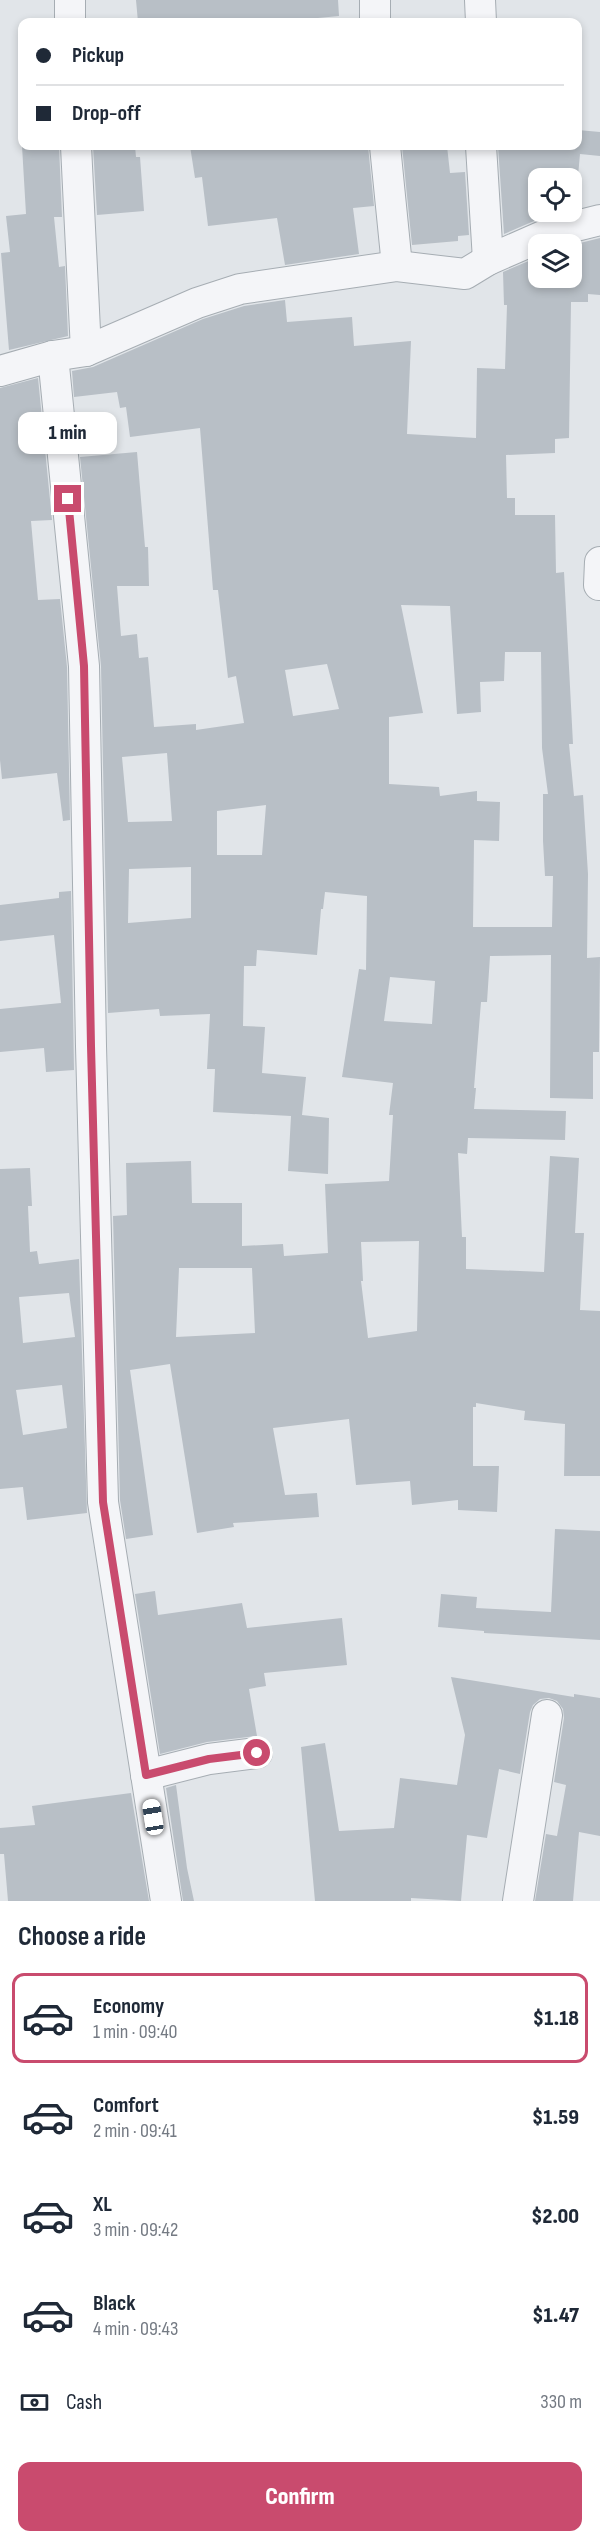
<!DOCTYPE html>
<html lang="en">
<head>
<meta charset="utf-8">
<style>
  body { margin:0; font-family:"Sofia Sans Condensed",sans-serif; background:#f2f2f3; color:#1f2937; height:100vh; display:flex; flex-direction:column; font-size:22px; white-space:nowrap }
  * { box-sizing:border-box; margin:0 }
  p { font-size:20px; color:#747a83 }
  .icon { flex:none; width:33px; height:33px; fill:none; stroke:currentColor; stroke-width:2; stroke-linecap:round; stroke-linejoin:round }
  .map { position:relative; height:1901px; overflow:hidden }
  .details { display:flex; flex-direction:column; background:#fff; flex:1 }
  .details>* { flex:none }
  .banner { position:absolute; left:18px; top:18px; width:564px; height:132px; border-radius:12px; box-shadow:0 3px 9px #0003; display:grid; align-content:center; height:132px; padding:0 18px; background:#fff }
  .tools { position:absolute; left:528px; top:168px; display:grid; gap:12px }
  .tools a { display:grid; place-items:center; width:54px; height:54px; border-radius:12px; background:#fff; box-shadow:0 3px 9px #0003; font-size:30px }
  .end { position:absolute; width:27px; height:27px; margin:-14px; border:8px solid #c94b6e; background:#fff; box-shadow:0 0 0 3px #fff }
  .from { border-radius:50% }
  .bubble { position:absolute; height:42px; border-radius:12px; background:#fff; box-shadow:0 3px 9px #0003; font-size:20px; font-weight:800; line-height:42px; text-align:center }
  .car { position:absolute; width:18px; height:36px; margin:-18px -9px; border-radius:8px; box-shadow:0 0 4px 2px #0007; background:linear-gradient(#fff 24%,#345 0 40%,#fff 0 76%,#345 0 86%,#fff 0) }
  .banner b { display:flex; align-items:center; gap:21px; height:57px; font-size:22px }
  .banner b+b { border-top:2px solid #e0e1e3 }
  .banner i { width:15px; height:15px; background:#1f2937 }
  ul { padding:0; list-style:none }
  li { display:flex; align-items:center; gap:18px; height:90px; margin:0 12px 9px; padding:0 6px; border:3px solid transparent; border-radius:12px }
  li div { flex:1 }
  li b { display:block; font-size:22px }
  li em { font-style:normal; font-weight:800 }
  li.active { border-color:#c94b6e }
  li>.icon { width:54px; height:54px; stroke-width:1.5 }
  h2 { padding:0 18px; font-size:27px; line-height:72px }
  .pay { display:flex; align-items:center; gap:15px; height:66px; padding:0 18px; font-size:22px }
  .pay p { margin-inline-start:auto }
  .cta { display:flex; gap:12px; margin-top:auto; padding:12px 18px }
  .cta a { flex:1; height:69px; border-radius:12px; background:#c94b6e; color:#fff; font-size:24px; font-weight:800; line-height:69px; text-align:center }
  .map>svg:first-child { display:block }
</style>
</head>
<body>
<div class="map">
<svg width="600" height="1901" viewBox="0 0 600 1901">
  <rect width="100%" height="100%" fill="#e1e5e9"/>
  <g fill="#b8bfc6" fill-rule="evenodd">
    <polygon points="136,0 338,0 339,16 276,22 138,22"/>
    <polygon points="578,130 600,132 600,156 580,154 577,187 572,186 572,178 538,178 538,212 541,218 504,234 498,146 578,146"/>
    <polygon points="22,146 59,146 62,217 54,217 59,267 65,266 68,336 9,350 1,253 10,252 6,216 26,214"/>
    <polygon points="93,146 135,146 136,157 140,157 144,211 97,215"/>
    <polygon points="190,146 368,146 374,206 353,208 359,254 285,265 277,218 208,226 202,177 195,178"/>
    <polygon points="402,146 447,146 450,173 465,172 469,235 458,236 458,241 412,245"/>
    <path d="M600,238V295L588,294V302H571L569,438L555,439V453L506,455L507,498H515V515H555L556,573L564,572L573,744H569L574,796L583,795L588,874L587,958L600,957L599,1052H593V1099L550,1098L551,955L490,956L487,1002H481L474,1088H476L474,1109L566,1111L565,1140L468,1138L467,1154L458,1153L462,1237H466V1269L544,1272L550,1156L579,1158L575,1233H584L580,1310L600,1311V1476H564L565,1424L524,1420L525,1411L476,1403V1407H473V1466H499L497,1512L458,1510V1500L412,1505L410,1481L356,1485L349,1419L273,1428L285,1495L317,1493L319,1517L233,1523L234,1527L197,1533L170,1364L130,1370L153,1535L126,1539L120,1500L113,1216L127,1215L126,1163L191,1161L192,1203H242V1246L283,1244L284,1256L328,1253L325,1184L389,1181L393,1115H389L393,1083L342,1077L359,969L366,970L367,896L325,892L323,909H321L317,955L257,950L256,966H244L243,1026L265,1027L262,1073L306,1077L302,1115L329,1118L328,1174L288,1171L291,1116L213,1112L215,1069H207L210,1014L160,1016L159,1009L108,1013L101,666L80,457L137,452L145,547H148L149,586H117L121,636L137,634L139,658L148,657L154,727L196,724V730L244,723L236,676L228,678L218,590H213L200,428L130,437L126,407L120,408L117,392L74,397L72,371L93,367L203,319L244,306L285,300L287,322L352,317L354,346L411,341L407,434L476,438L477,368L505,369L507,305H504L503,272L538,257V278H572V245ZM401,605L450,606L457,714L481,712L480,682L504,681L505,652H541L542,748L548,794H543V841L545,876H553L552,927H473L474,840L499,841L500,802L477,801V791L440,796L439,787L389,784V717L423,713ZM327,664L339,709L293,716L285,670ZM167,753L172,821L128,822L122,757ZM266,805L262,855H217V811ZM191,867V918L128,923L129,869ZM390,977L435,981L432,1024L384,1021ZM419,1241L417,1331L368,1338L361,1281H363L361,1242ZM179,1268H252L255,1333L176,1337Z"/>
    <polygon points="38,378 52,520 31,521 38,600 60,599 67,667 70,820 63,821 57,773 2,779 0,760 0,388"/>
    <polygon points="71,891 74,1070 46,1072 44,1048 0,1052 0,1009 61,1003 54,935 0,941 0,905 59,898 59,892"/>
    <path d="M30,1168L32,1206H28L30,1252L37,1251L39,1264L79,1259L87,1513L27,1520L23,1487L0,1489V1169ZM69,1293L75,1337L23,1343L19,1297ZM62,1385L67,1428L23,1435L16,1390Z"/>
    <polygon points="555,1529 600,1531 600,1640 484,1633 484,1631 438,1627 441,1594 477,1597 476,1608 551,1612"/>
    <polygon points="155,1591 158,1615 242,1603 247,1628 342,1618 347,1665 264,1673 266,1686 249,1689 257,1736 207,1742 160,1754 135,1594"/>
    <polygon points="451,1677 574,1697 574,1694 600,1698 600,1836 579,1832 573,1901 535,1901 546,1834 557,1836 566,1785 554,1782 564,1718 563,1709 557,1701 549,1698 540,1699 533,1705 530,1712 520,1774 499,1769 487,1838 467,1835 461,1901 411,1898 411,1901 315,1901 301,1747 325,1743 339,1831 394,1828 400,1778 457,1785 465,1735"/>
    <polygon points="176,1785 187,1868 194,1901 183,1901 166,1788"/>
    <polygon points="131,1793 149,1901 8,1901 4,1854 0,1854 0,1828 35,1825 32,1806"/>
  </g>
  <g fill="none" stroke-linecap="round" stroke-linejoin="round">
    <g stroke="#a6adb3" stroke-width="32">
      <g id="minor">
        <polyline points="70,0 70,22"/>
        <polyline points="480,0 481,22"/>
        <polyline points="375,22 375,0"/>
        <polyline points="76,146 86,351"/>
        <polyline points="385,146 397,266"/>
        <polyline points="481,146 488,260"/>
        <polyline points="53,356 84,666 91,1046 103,1502 166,1901"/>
        <polyline points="0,371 53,356 86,351 197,303 240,289 397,266 465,274 488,260 552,232 600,220"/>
        <polyline points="599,585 600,562"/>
        <polyline points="146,1775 209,1759 257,1753"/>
        <polyline points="518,1901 547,1715"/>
      </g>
    </g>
    <use href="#minor" stroke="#f4f5f8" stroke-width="30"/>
  </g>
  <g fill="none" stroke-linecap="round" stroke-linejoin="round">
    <polyline stroke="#c94b6e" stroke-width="8" points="68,499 84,666 91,1046 103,1502 146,1775 209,1759 257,1753"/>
  </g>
</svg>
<div class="tools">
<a><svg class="icon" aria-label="locate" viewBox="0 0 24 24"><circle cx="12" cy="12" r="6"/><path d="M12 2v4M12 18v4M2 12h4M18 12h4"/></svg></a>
<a><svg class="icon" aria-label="layers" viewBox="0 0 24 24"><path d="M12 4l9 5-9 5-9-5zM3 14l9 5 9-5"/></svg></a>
</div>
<i class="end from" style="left:257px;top:1753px"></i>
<i class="end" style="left:68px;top:499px"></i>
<div class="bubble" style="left:18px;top:412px;width:99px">1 min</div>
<i class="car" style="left:153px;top:1817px;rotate:351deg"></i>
<div class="banner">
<b><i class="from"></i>Pickup</b>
<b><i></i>Drop-off</b>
</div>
</div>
<section class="details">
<h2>Choose a ride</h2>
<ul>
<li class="active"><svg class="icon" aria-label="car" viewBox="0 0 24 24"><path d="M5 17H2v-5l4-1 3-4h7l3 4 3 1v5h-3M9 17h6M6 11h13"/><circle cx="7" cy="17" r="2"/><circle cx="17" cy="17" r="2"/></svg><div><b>Economy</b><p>1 min · 09:40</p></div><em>$1.18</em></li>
<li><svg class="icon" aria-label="car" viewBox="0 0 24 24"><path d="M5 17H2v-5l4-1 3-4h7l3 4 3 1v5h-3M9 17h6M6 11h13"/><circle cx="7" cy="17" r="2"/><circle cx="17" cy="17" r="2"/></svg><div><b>Comfort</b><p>2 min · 09:41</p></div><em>$1.59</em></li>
<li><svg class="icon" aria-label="car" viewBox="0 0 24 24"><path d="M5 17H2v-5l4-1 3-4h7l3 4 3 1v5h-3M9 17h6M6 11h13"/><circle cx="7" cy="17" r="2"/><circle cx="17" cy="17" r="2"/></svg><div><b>XL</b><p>3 min · 09:42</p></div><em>$2.00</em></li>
<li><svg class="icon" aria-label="car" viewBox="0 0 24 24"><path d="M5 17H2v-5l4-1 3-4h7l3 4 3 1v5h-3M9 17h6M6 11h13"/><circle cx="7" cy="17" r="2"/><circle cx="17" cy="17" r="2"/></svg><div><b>Black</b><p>4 min · 09:43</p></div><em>$1.47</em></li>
</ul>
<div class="pay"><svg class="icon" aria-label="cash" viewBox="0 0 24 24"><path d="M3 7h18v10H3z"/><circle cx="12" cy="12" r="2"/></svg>Cash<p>330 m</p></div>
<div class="cta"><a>Confirm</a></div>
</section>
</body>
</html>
